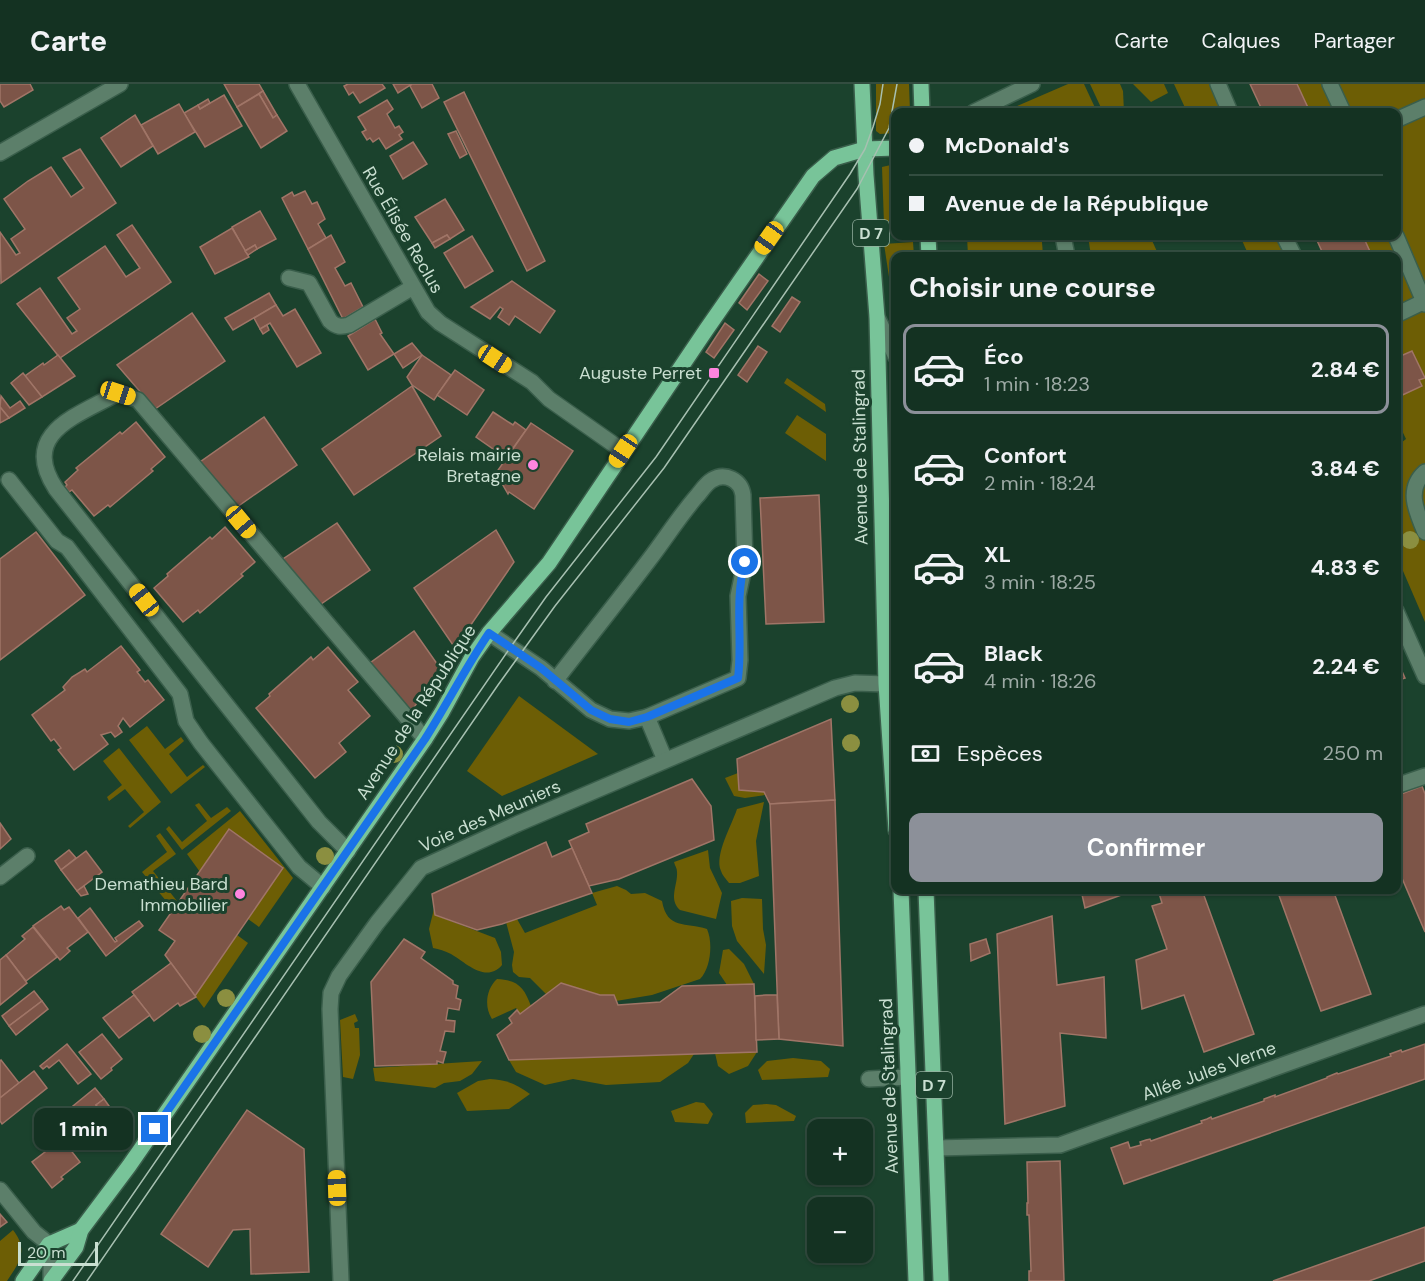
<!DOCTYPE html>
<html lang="fr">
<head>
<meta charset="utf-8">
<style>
  body { margin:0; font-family:"DM Sans",sans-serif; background:#1d3a2a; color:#f1f3f6; height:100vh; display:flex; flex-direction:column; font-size:22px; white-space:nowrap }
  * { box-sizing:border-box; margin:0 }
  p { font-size:20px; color:#9daaa5 }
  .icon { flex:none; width:33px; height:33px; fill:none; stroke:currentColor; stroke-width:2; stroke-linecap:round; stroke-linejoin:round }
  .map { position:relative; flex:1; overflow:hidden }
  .panel { position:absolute; left:891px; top:168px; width:510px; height:642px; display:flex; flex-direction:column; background:#143222; border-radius:12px; box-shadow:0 2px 4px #0004,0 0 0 2px #334d40 }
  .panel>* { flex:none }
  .top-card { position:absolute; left:891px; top:24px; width:510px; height:132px; border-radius:12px; box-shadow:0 2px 4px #0004,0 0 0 2px #334d40; display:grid; align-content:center; height:132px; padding:0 18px; background:#143222 }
  .buttons { position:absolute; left:807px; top:1035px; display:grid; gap:12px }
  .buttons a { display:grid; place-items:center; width:66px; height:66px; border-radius:12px; background:#143222; box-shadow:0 2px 4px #0004,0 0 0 2px #334d40; font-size:30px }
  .scale { position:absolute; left:18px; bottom:15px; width:80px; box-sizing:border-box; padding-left:6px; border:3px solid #c9dfd1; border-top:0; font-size:16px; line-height:21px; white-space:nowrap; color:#c9dfd1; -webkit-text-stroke:4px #1b422d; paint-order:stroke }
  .end { position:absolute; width:27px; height:27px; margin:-14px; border:8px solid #1a73e8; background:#fff; box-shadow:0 0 0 3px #fff }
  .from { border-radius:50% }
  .bubble { position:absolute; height:42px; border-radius:12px; background:#143222; box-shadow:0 2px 4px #0004,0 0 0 2px #334d40; font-size:20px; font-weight:700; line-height:42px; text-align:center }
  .car { position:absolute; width:18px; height:36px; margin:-18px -9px; border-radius:8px; box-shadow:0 0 4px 2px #0007; background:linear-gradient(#f5c518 24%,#345 0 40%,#f5c518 0 76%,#345 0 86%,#f5c518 0) }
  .top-card b { display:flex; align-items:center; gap:21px; height:57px; font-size:22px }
  .top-card b+b { border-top:2px solid #334d40 }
  .top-card i { width:15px; height:15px; background:#f1f3f6 }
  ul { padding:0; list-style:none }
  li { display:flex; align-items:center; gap:18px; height:90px; margin:0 12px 9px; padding:0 6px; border:3px solid transparent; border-radius:12px }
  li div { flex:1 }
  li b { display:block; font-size:22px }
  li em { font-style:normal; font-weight:700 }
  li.active { border-color:#8c9099 }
  li>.icon { width:54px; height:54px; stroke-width:1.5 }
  h2 { padding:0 18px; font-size:27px; line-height:72px }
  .pay { display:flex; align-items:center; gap:15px; height:66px; padding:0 18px; font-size:22px }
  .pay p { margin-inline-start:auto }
  .action { display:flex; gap:12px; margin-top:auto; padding:12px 18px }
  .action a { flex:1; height:69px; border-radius:12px; background:#8c9099; color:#fff; font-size:24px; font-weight:700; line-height:69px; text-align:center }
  header { display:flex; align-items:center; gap:36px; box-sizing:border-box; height:84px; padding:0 30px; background:#143222; border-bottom:2px solid #334d40 }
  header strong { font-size:28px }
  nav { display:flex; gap:33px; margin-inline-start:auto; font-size:21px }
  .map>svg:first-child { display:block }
</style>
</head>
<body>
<header>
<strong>Carte</strong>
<nav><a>Carte</a><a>Calques</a><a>Partager</a></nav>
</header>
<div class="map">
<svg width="1425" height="1197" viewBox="0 0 1425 1197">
  <rect width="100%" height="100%" fill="#1b422d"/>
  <g fill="#6d5e05">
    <polygon points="876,0 909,0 910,28 896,28 895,49 880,50 876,47"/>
    <polygon points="1068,0 1084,0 1097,28 1009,28 1010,25"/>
    <polygon points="1090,0 1120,0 1123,7 1124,28 1103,28"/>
    <polygon points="1133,0 1164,0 1168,9 1151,18"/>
    <polygon points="1174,0 1209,0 1222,28 1187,28"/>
    <polygon points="1250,0 1425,0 1425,538 1397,473 1397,362 1406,355 1396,334 1396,172 1324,172 1315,152 1396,152 1396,28 1263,28"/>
    <polygon points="895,80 895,140 884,140 882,83"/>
    <polygon points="967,152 1039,152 1042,158 1043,172 968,172"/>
    <polygon points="1088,152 1150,152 1159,172 1091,172"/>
    <polygon points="1240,152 1275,152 1284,172 1249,172"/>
    <polygon points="913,158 914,172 896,172 895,208 889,193 884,160"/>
    <polygon points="787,294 825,320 826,328 784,299"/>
    <polygon points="797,331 826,350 826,377 785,349"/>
    <polygon points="519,612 598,670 502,712 467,687"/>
    <polygon points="147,642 165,665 181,653 184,657 169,670 187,693 203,681 205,683 171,710 129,656"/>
    <polygon points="119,664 161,718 130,744 128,742 144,728 125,705 109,717 107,713 122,701 103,677"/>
    <polygon points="738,689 739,705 764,708 765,711 745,714 734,712 725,694"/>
    <path d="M764,718L756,757L759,792L740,799H729C726,795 722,791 721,787C714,771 732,741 737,725Z"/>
    <polygon points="199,719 211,734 227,723 231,727 182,766 166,745 169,742 182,758 207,737 195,721"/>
    <polygon points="240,727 293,794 259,843 248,835 283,783 229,746 200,788 187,770"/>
    <polygon points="160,749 176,770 153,787 177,817 172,824 142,788 167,768 156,752"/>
    <path d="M708,766L710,784L722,809L716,835L680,826C668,815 678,801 677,788C677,784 675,782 674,778Z"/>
    <path d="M617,802L626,806L631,810L645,809L662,817C667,846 686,838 707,845C713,858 711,884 700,895L652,911L616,917L614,911H600L561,899L546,910L530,894L519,893L513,888L512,881L514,868L506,838L517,835L525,849L597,821L592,809Z"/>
    <polygon points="742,814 762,815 763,845 766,861 764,890 737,857 732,842 731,817"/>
    <path d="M434,825L435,831L495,854L501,868L502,881C486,900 465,878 451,870C445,867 439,865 433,864L429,845Z"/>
    <polygon points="237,851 248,859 204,924 195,912"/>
    <polygon points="729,865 744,880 754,900 727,901 719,889 723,866"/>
    <path d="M497,895C518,896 524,903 531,922L520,930L516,924L492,935C484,923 486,905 497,895Z"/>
    <polygon points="355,930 358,937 354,939 355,944 359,944 360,971 353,995 343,993 340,936"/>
    <polygon points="757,968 748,982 729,990 718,982 715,969"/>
    <polygon points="694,970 688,979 660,998 606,1001 573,995 545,1001 516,988 509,976"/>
    <polygon points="793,974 821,977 830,985 828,993 762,996 758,986 767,977"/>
    <polygon points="482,977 472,990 460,997 444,999 435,1004 375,997 373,984"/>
    <path d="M490,995C507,996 516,1000 530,1010L509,1025L467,1027L457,1009L478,997Z"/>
    <polygon points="696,1018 704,1019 713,1030 708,1040 675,1038 671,1027"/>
    <polygon points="767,1020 776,1021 796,1032 794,1037 746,1039 745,1029 753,1021"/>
    <path d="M13,1146C29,1166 19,1179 7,1197H0V1157Z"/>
  </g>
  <g fill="#7d5548" stroke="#a07567" stroke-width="1.5">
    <polygon points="0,0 30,0 33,6 4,23 0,17"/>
    <polygon points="224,0 259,0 263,7 237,23"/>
    <polygon points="348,0 382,0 385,4 360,19 353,8 349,11 344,2"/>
    <polygon points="393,0 412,0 398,9"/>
    <polygon points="412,0 432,0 439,14 422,24 410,2"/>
    <polygon points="1250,0 1297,0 1310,28 1263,28"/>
    <polygon points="263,7 277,31 273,34 259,10"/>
    <polygon points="464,8 545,177 527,187 444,18"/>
    <polygon points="259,10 273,34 277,31 287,47 261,64 237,23"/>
    <polygon points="224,11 242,42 205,63 184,29 198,21 200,25"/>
    <polygon points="208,15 210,19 200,25 198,21"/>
    <polygon points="387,16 393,25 387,30 395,44 399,42 403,48 399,51 402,55 386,65 379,54 373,58 370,54 367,56 362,48 366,46 358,33"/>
    <polygon points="179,20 195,48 158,70 141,41"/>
    <polygon points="135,31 153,62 121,83 101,54"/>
    <polygon points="456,47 467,70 460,74 448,50"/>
    <polygon points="413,58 427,80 403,95 390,72"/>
    <polygon points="80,65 116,119 1,199 0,148 16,171 20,169 11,155 25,145 4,115 28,97 51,83 71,113 84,104 63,74"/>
    <polygon points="305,107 312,120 317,118 325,135 318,140 326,154 308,165 282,114 292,108 294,112"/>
    <polygon points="445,115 464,146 450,155 447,151 432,159 415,133"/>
    <polygon points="260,127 276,155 257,165 255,161 245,167 232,143"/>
    <polygon points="132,141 171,198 60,274 17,220 40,204 72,250 77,247 67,234 80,225 58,194 105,162 126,193 140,184 117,151"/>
    <polygon points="232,144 249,173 215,190 200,163"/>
    <polygon points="331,151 345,178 335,184 345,202 351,199 363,223 343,235 308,165"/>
    <polygon points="447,151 450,155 435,164 432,159"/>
    <polygon points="472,152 493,187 465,204 444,169"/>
    <polygon points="1315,152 1363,152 1372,172 1324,172"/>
    <polygon points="255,161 257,165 248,171 245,167"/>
    <polygon points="759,190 768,197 747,226 739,219"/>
    <polygon points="512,197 555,227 540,249 515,232 509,241 498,233 503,225 500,223 490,235 471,223"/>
    <polygon points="269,209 276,221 233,246 225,234"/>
    <polygon points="792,213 800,218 780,248 772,242"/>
    <polygon points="276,221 283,232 295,225 321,269 297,283 270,239 260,245 254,234"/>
    <polygon points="192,229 225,277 155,325 117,281"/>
    <polygon points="375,235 382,249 380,250 394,270 368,286 348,252"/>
    <polygon points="725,239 734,246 714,274 706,268"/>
    <polygon points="267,241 269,246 263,250 260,245"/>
    <polygon points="412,259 422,271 403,284 394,270"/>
    <polygon points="758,262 767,268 747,298 738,291"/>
    <polygon points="1412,267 1425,294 1419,296 1422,302 1396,314 1396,274"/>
    <polygon points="58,271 75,292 42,313 25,292 43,279 44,281"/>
    <polygon points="422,271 451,291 434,316 412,301 407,293"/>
    <polygon points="455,286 484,306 467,331 437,311"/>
    <polygon points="23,289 42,313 29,321 11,299"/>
    <polygon points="412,302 441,352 354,411 322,365"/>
    <polygon points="1,312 10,324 20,317 25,324 9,334 0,323"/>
    <polygon points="0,323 9,334 0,339"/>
    <polygon points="493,328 513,341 515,338 526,346 506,374 476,353"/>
    <polygon points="264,333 297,381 237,423 200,378"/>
    <polygon points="136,338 165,373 151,385 153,387 110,423 108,421 94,432 72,406 69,408 65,403 67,401 65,398 78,386 76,384 120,348 122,350"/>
    <polygon points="531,339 573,367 534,425 509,408 508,410 496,389"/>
    <polygon points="819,411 824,538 766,540 760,414"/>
    <polygon points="337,439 370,486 321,520 283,475"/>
    <polygon points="225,443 255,478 241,490 243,492 200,529 198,526 183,538 154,504 168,492 167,490 210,453 212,455"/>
    <polygon points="496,446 514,478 455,564 414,504"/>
    <polygon points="36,448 85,511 0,576 0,475"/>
    <polygon points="414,547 440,584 411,628 370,579"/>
    <polygon points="121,562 140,586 137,588 145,598 148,596 164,616 130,643 123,634 118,642 122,648 115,653 111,648 101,651 108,660 74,686 58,666 61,664 54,655 51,657 32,631 65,606 63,603 72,593 85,585 87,588"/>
    <polygon points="328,563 358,598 348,606 370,632 339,659 346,668 315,694 256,624 270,612 269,610 311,573 313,576"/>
    <polygon points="1396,574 1405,594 1396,597"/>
    <polygon points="831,635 835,716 770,720 764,708 739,706 737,675"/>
    <polygon points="692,695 711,722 714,756 619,795 589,802 569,757 589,748 586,740"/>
    <polygon points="1422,702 1425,710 1425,848 1396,780 1396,712"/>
    <polygon points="835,716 843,962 779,955 770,720"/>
    <polygon points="0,739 11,755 0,765"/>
    <polygon points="229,745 283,784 195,912 165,871 175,857 159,846"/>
    <polygon points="546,758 552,773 572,764 592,809 502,840 477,846 435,831 432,810"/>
    <polygon points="69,766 76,774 61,786 55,777"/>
    <polygon points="86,767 102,788 77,807 61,786"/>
    <polygon points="84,802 88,810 81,812 77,807"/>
    <polygon points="1081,806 1126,806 1127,809 1085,824"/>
    <polygon points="1158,806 1202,806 1254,950 1204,968 1184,911 1142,925 1136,876 1167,865 1152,822 1162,819"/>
    <polygon points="1277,806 1333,806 1371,910 1321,927"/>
    <polygon points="61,822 64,826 69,823 88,848 67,864 70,867 60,876 33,842"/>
    <polygon points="90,824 115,858 117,857 115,854 139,837 143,842 106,872 78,834"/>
    <polygon points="1052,832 1057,901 1104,893 1106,954 1060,949 1065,1022 1005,1040 997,850"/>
    <polygon points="33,843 57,873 26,897 6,871 25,855 22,852"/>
    <polygon points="404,855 425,868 421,874 453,897 453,900 458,902 456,914 461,916 459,926 448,924 446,936 455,937 454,948 445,947 440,967 446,968 443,979 437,977 437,980 375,982 371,898"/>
    <polygon points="986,855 990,869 971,877 970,860"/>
    <polygon points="6,871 27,899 0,921 0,876"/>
    <polygon points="171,879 196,913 180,922 178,919 154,937 132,908"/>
    <polygon points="561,899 600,911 614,911 618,921 660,918 682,902 754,900 757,968 509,976 497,951 512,939 509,934 517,926 520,930"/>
    <polygon points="34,907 42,917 9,942 2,932"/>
    <polygon points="134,911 150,931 119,954 103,934"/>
    <polygon points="766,911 777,911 779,955 756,956 755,912"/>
    <polygon points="42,917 48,925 16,951 9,942"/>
    <polygon points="102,950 122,975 111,984 112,986 101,995 79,968"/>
    <polygon points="67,960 91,990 78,1000 59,976 49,984 47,982 43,985 40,982"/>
    <polygon points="1425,960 1425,995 1124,1100 1111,1064 1128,1058 1130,1064 1141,1061 1140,1058 1146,1056 1150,1055 1151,1057 1202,1039 1201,1037 1207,1035 1211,1033 1212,1035 1264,1017 1264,1015 1275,1011 1275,1013 1327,994 1327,993 1337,989 1338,990 1391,972 1390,970 1401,966 1402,968"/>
    <polygon points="1,976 19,999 0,1014 0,977"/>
    <polygon points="34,987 47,1004 2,1040 0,1037 0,1014"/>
    <polygon points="95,1004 104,1015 96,1021 106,1033 90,1046 92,1048 69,1064 51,1040"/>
    <polygon points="104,1015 109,1022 102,1028 96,1021"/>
    <polygon points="247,1026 304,1065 309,1188 251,1190 250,1145 233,1146 208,1183 161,1150"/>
    <polygon points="62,1055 80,1078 61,1093 63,1095 52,1104 32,1078"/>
    <polygon points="1060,1077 1064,1197 1029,1197 1029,1187 1031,1187 1029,1131 1027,1131 1027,1119 1028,1119 1027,1078"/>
    <polygon points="0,1130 7,1138 0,1143"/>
    <polygon points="1425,1143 1425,1177 1369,1197 1273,1197"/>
  </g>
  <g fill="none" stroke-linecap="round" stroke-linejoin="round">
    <g stroke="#3a5e4b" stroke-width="18">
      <g id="minor">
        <polyline points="297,0 428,228 440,239 532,298 549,315 623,367"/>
        <polyline points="1218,0 1230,28"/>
        <polyline points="1330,0 1343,28"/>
        <polyline points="974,28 1032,0"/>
        <polyline points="1396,36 1425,23"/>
        <polyline points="0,69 120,0"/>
        <polyline points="1063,152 1067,172"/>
        <polyline points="1284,152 1294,172"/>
        <polyline points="1396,152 1425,220"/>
        <path d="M289,194L309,199L330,237C336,243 341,243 349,241L413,203"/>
        <polyline points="1396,231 1425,217"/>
        <polyline points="877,233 896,273"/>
        <path d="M1425,388C1406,405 1416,427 1425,448"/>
        <polyline points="9,396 57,457 67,463 180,610 186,637 201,659 299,783 323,803"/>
        <polyline points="1396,527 1425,592"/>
        <polyline points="489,549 541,584 591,626 610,635 629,637 647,633 665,676"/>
        <path d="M555,597C586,557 618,517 649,476C665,455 679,433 696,413C701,408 705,400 712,396C725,388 741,396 743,411L745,479L738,512L740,576L738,594L647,633"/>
        <polyline points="1396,702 1425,692"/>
        <path d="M348,767L319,738L56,405C19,349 77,332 118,309L138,316L425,655"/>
        <polyline points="0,793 27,772"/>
        <polyline points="869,995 908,993"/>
        <polyline points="936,1064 1060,1061 1425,930"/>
        <polyline points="0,1106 34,1148 49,1160 51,1166 51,1197"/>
        <polyline points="341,1197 330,925 331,909 339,892 377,839 421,784 517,740 835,604 855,599 886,600"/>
      </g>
    </g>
    <g stroke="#3a5e4b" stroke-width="18">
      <g id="major">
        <polyline points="862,0 866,91 877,233 886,600 896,746"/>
        <polyline points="921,0 922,28"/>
        <polyline points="928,152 929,172"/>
        <polyline points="901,806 916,1197"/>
        <polyline points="926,806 941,1197"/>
        <polyline points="23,1197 49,1160 81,1146"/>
        <polyline points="51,1197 76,1163 81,1146 129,1082 425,655 442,628 472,573 489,549 549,479 706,246 813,92 834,74 865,65 896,64"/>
      </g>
    </g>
    <use href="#minor" stroke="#5c7f6a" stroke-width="15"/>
    <use href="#major" stroke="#78c499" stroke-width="15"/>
    <g stroke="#a7c0b1" stroke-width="1.5">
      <polyline points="73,1197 510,564 546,513 656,373 850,90 865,65 873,43 880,20 883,0"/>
      <polyline points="87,1197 498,601 555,522 664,384 857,105 889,44 897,0"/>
    </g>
  </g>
  <g fill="#8b8f40">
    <circle cx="1410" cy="456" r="9"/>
    <circle cx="850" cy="620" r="9"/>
    <circle cx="851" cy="659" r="9"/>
    <circle cx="394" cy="670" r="9"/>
    <circle cx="325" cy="772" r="9"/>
    <circle cx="226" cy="914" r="9"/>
    <circle cx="202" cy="950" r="9"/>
  </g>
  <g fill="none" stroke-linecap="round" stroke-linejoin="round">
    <path stroke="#1a73e8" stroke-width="8" d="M155,1045L425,655C447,620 466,583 489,549L541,584L591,626L610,635L629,638L647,633L738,594C743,555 734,517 745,478"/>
  </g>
  <g fill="#ff85df" stroke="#1b422d" stroke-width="2">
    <rect x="708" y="283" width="12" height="12" rx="3"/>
    <circle cx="533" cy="381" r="6"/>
    <circle cx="240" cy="810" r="6"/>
  </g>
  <g text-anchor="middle" stroke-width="6" stroke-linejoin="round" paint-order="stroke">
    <g fill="#1b422d" stroke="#95b0a0" stroke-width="1.5">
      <rect x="853" y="136" width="36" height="26" rx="4.5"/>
      <rect x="916" y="988" width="36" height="26" rx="4.5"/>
    </g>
    <g font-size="16" font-weight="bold" fill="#c9dfd1">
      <text x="871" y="155">D 7</text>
      <text x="934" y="1007">D 7</text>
    </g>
    <g font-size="18" fill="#c9dfd1" stroke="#1b422d">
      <text transform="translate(403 146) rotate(60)" y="6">Rue Élisée Reclus</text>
      <text transform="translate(860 373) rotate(-91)" y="6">Avenue de Stalingrad</text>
      <text transform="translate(416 628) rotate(-57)" y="6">Avenue de la République</text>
      <text transform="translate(490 732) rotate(-24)" y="6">Voie des Meuniers</text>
      <text transform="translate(1209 987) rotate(-20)" y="6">Allée Jules Verne</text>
      <text transform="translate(889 1002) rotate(-92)" y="6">Avenue de Stalingrad</text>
    </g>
    <g font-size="18" fill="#c9dfd1" stroke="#1b422d" text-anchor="end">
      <text x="702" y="295">Auguste Perret</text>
      <text x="521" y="377">Relais mairie<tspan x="521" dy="21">Bretagne</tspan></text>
      <text x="228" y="806">Demathieu Bard<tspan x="228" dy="21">Immobilier</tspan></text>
    </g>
  </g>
</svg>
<div class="buttons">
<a>+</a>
<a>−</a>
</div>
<div class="scale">20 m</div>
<i class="end from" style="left:745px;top:478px"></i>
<i class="end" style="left:155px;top:1045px"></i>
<div class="bubble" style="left:34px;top:1024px;width:99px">1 min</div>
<i class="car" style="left:769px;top:154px;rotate:215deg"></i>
<i class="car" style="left:495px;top:275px;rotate:123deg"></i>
<i class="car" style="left:118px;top:309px;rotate:108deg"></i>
<i class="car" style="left:623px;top:367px;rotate:214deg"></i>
<i class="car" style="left:241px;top:438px;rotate:140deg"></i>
<i class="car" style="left:144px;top:516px;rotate:322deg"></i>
<i class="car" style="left:337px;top:1104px;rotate:358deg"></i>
<div class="top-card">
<b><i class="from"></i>McDonald's</b>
<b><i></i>Avenue de la République</b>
</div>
<section class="panel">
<h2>Choisir une course</h2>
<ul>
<li class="active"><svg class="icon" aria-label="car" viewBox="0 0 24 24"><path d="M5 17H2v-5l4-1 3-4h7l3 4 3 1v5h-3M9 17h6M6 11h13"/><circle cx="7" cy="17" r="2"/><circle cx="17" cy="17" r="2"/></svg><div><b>Éco</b><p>1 min · 18:23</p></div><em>2.84 €</em></li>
<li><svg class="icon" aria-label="car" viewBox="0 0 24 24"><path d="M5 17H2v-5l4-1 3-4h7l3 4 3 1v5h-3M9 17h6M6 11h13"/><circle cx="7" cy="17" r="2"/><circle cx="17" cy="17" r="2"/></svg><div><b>Confort</b><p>2 min · 18:24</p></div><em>3.84 €</em></li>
<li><svg class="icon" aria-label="car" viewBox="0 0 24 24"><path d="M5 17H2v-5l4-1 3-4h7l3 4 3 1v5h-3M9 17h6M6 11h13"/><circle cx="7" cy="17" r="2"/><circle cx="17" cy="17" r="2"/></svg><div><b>XL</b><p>3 min · 18:25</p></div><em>4.83 €</em></li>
<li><svg class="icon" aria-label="car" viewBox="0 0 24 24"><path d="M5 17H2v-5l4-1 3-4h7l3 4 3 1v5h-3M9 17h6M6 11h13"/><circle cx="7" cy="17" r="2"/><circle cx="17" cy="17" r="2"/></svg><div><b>Black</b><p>4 min · 18:26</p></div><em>2.24 €</em></li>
</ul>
<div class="pay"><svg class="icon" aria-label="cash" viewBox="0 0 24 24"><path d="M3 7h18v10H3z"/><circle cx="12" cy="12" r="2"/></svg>Espèces<p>250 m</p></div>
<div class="action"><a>Confirmer</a></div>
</section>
</div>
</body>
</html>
